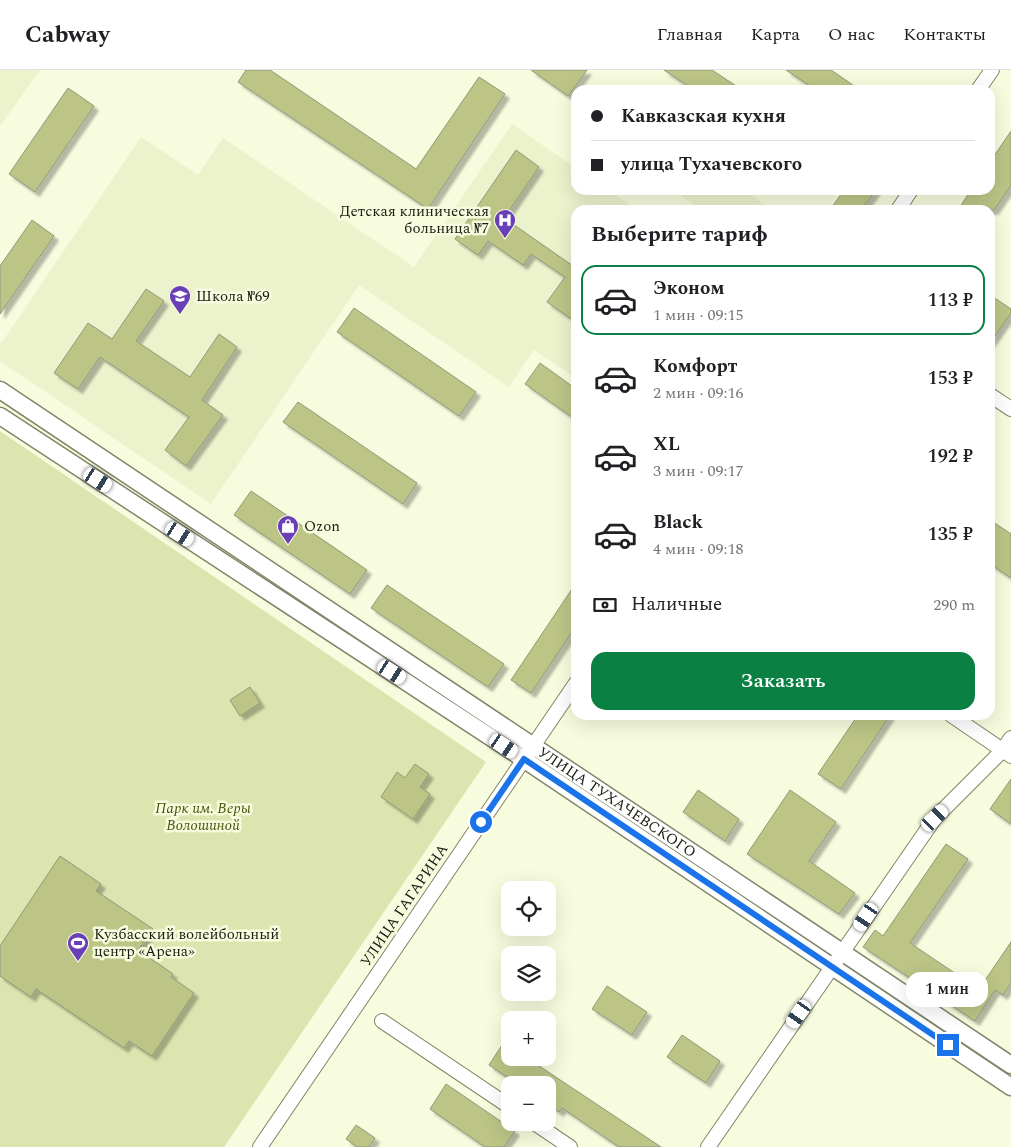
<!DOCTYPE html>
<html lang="ru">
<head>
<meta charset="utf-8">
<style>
  body { margin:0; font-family:Spectral,serif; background:#f6f6f6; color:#202124; height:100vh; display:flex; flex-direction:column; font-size:19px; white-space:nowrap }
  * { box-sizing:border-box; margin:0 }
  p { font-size:16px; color:#757577 }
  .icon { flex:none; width:28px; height:28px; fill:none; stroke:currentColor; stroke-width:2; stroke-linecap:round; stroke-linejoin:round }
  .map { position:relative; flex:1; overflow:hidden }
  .drawer { position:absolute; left:571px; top:135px; width:424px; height:515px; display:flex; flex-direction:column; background:#fff; border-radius:15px; box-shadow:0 5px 20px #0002 }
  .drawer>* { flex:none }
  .banner { position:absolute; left:571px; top:15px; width:424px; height:110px; border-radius:15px; box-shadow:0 5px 20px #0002; display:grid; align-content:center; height:110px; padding:0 20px; background:#fff }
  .tools { position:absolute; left:501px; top:811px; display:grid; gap:10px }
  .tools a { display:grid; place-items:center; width:55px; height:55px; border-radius:10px; background:#fff; box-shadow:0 5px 20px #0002; font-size:25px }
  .end { position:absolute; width:22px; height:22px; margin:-11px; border:6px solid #1a73e8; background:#fff; box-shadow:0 0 0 2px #fff }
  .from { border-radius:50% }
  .bubble { position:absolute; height:35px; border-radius:15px; background:#fff; box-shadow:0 5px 20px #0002; font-size:16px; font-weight:600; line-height:35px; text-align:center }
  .car { position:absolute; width:15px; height:30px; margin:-15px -8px; border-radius:6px; box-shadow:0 0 4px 1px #0007; background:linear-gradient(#fff 24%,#345 0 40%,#fff 0 76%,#345 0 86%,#fff 0) }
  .banner b { display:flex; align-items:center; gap:18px; height:48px; font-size:19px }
  .banner b+b { border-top:1px solid #e0e0e0 }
  .banner i { width:12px; height:12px; background:#202124 }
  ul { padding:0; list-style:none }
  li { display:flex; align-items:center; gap:15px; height:70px; margin:0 10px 8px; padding:0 10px; border:2px solid transparent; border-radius:15px }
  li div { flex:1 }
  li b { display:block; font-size:19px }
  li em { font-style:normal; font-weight:600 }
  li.active { border-color:#0b8043 }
  li>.icon { width:45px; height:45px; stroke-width:1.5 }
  h2 { padding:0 20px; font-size:22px; line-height:60px }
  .pay { display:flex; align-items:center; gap:12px; height:55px; padding:0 20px; font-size:19px }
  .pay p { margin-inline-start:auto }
  .button { display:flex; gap:10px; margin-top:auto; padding:10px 20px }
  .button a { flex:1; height:58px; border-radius:15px; background:#0b8043; color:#fff; font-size:20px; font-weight:600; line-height:58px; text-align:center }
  header { display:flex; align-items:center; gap:30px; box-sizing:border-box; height:70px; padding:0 25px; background:#fff; border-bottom:1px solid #e0e0e0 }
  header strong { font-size:24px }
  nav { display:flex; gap:28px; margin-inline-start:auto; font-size:18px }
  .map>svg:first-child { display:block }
</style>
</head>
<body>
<header>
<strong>Cabway</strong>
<nav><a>Главная</a><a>Карта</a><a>О нас</a><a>Контакты</a></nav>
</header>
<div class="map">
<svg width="1011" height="1077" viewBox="0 0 1011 1077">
  <defs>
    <filter id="shadow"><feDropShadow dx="4.5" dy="4.5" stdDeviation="1" flood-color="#0004"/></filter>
  </defs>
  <rect width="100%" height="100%" fill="#f7fcde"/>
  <g fill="#ebf2cc">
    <polygon points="0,0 40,0 0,56"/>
    <polygon points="512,54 576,98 576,120 608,120 638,140 576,140 576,308 534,280 509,317 359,215 211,434 0,291 0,275 141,67 198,105 223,68 414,197"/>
    <polygon points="673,120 744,120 772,140 701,140"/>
  </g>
  <polygon fill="#dce5af" points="0,361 486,692 224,1077 0,1077"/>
  <g fill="#bcc586" stroke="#92977b" filter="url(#shadow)">
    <polygon points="246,0 270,0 416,99 479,7 505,24 428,139 238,12"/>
    <polygon points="531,0 587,0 568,26"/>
    <polygon points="664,0 712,0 742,20 694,20"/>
    <polygon points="786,0 831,0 860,20 816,20"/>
    <polygon points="68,18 94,36 35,122 9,104"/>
    <polygon points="1011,61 1011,115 994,140 958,140 971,120 990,120 990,92"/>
    <polygon points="516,80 539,97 504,148 573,196 576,191 576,252 547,232 565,207 531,184 523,195 488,171 478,185 455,169"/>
    <polygon points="844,120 876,120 861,140 830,140"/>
    <polygon points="32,150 54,166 0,244 0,196"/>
    <polygon points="146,219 164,231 136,271 190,307 219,264 237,277 202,330 223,345 186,396 165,380 189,347 100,287 78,319 54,303 88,253 112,269"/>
    <polygon points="990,225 1011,239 1011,243 990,273"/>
    <polygon points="354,238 476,322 459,346 337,262"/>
    <polygon points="540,293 576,319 576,350 525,314"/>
    <polygon points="298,332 417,413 403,434 283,352"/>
    <polygon points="251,421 367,500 350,524 234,445"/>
    <polygon points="990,450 1011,464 1011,508 990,494"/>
    <polygon points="576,513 576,556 531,623 511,610"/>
    <polygon points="387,515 504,594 488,617 371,538"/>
    <polygon points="250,617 260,633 240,646 230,630"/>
    <polygon points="858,645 890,645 841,719 818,704"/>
    <polygon points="415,694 429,704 420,717 430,724 413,749 381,727 397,702 405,708"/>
    <polygon points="1011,709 1011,754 990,739"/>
    <polygon points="698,720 739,749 725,771 683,742"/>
    <polygon points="790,720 836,752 809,791 855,823 839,844 747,784"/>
    <polygon points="946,774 968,789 910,873 959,906 955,911 975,925 1011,872 1011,913 1003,925 995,920 975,951 863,877 875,860 883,866"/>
    <polygon points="60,786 101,814 96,821 153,859 138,880 173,904 171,907 194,923 152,986 129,971 124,978 36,919 31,927 0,906 0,876"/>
    <polygon points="607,916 647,942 632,965 592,939"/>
    <polygon points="510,963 510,988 527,988 661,1077 619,1077 562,1038 559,1042 548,1034 548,1015 519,1015 489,995"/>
    <polygon points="682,965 720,991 706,1013 667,987"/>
    <polygon points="446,1014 515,1061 504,1077 485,1077 430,1039"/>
    <polygon points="356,1055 375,1068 369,1077 357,1077 346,1069"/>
  </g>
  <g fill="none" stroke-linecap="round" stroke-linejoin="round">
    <g stroke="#82866a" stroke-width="16">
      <g id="minor">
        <polyline points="978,20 992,0"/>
        <polyline points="898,140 911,120"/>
        <polyline points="990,325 1011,339"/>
        <polyline points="951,645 1011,686"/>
        <polyline points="382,951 510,1037"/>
        <polyline points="533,1052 570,1077"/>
        <polyline points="260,1077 576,613"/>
        <polyline points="708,1077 935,748 1003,680 1011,668"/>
      </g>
    </g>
    <g stroke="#82866a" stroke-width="19">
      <g id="major">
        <path id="s1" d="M0,320L1011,995"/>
        <polyline points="0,346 504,676 1011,1017"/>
      </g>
    </g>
    <use href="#minor" stroke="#fff" stroke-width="14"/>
    <use href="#major" stroke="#fff" stroke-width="16"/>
  </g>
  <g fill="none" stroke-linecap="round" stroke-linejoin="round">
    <polyline stroke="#1a73e8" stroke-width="6" points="481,752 524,689 948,975"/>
  </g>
  <defs>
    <g id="hospital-pin" transform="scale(1.125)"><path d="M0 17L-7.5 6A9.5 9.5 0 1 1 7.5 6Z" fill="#693fb7" stroke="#f7fcde"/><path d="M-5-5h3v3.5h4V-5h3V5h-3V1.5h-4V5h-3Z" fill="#fff"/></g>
    <g id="school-pin" transform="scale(1.125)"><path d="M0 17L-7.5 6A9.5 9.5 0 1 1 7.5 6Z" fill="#693fb7" stroke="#f7fcde"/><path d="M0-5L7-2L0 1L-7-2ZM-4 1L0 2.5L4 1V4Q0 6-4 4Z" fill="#fff"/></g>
    <g id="shop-pin" transform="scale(1.125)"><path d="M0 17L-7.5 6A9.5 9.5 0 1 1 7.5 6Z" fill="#693fb7" stroke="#f7fcde"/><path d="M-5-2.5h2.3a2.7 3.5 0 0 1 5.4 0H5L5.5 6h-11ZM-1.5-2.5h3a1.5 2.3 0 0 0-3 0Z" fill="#fff"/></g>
    <g id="stadium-pin" transform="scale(1.125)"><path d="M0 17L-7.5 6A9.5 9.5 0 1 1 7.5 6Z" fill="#693fb7" stroke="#f7fcde"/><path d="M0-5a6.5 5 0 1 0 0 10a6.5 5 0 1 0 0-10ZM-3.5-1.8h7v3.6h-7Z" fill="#fff"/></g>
  </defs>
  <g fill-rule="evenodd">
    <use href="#hospital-pin" x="505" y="150"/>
    <use href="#school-pin" x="180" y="226"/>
    <use href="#shop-pin" x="288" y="456"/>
    <use href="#stadium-pin" x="78" y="873"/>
  </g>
  <g text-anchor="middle" stroke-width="5" stroke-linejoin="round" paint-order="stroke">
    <g font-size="15" fill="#1b1d12" stroke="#f7fcde" text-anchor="start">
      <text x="489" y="146" text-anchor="end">Детская клиническая<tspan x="489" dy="17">больница №7</tspan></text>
      <text x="196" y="231">Школа №69</text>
      <text x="304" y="461">Ozon</text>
      <text x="94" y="869">Кузбасский волейбольный<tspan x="94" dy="17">центр «Арена»</tspan></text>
    </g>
    <g font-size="15" fill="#1b1d12" stroke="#f7fcde">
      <text dy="5" stroke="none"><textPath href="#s1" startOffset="742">УЛИЦА ТУХАЧЕВСКОГО</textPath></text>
      <text transform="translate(404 835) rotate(-56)" y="5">УЛИЦА ГАГАРИНА</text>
    </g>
    <g font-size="15" font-style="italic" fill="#4e550c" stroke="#f7fcde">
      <text x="203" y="743">Парк им. Веры<tspan x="203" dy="17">Волошиной</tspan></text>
    </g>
  </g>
</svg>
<div class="tools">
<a><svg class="icon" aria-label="locate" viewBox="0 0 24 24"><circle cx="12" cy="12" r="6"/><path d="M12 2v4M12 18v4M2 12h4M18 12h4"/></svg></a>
<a><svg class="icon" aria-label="layers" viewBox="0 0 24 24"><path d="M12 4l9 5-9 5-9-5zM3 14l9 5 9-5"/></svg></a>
<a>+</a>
<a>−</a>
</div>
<i class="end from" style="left:481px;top:752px"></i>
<i class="end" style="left:948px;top:975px"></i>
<div class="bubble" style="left:906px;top:902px;width:82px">1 мин</div>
<i class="car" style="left:98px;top:410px;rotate:123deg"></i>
<i class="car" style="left:180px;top:464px;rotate:123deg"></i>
<i class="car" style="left:392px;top:602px;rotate:123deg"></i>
<i class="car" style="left:504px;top:676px;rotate:124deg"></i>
<i class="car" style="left:935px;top:748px;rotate:45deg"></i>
<i class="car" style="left:866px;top:847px;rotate:214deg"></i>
<i class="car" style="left:799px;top:944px;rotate:215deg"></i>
<div class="banner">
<b><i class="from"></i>Кавказская кухня</b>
<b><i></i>улица Тухачевского</b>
</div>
<section class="drawer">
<h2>Выберите тариф</h2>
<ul>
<li class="active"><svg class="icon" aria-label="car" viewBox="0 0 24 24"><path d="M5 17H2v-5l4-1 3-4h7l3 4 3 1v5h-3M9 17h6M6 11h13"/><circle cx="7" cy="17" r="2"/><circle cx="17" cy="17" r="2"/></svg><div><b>Эконом</b><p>1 мин · 09:15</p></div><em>113 ₽</em></li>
<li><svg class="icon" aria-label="car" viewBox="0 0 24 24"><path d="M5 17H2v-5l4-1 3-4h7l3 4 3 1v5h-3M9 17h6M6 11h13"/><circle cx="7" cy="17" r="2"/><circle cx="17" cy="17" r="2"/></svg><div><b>Комфорт</b><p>2 мин · 09:16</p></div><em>153 ₽</em></li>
<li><svg class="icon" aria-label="car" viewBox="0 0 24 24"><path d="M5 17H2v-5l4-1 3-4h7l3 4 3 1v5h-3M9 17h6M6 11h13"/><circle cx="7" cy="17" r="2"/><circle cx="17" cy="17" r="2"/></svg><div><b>XL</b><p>3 мин · 09:17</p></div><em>192 ₽</em></li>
<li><svg class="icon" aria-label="car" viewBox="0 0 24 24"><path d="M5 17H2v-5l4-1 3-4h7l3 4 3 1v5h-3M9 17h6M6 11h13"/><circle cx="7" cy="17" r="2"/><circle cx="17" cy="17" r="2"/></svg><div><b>Black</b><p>4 мин · 09:18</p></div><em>135 ₽</em></li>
</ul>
<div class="pay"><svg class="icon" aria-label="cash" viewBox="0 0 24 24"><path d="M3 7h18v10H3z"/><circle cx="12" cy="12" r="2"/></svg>Наличные<p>290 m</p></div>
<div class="button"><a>Заказать</a></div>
</section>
</div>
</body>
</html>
